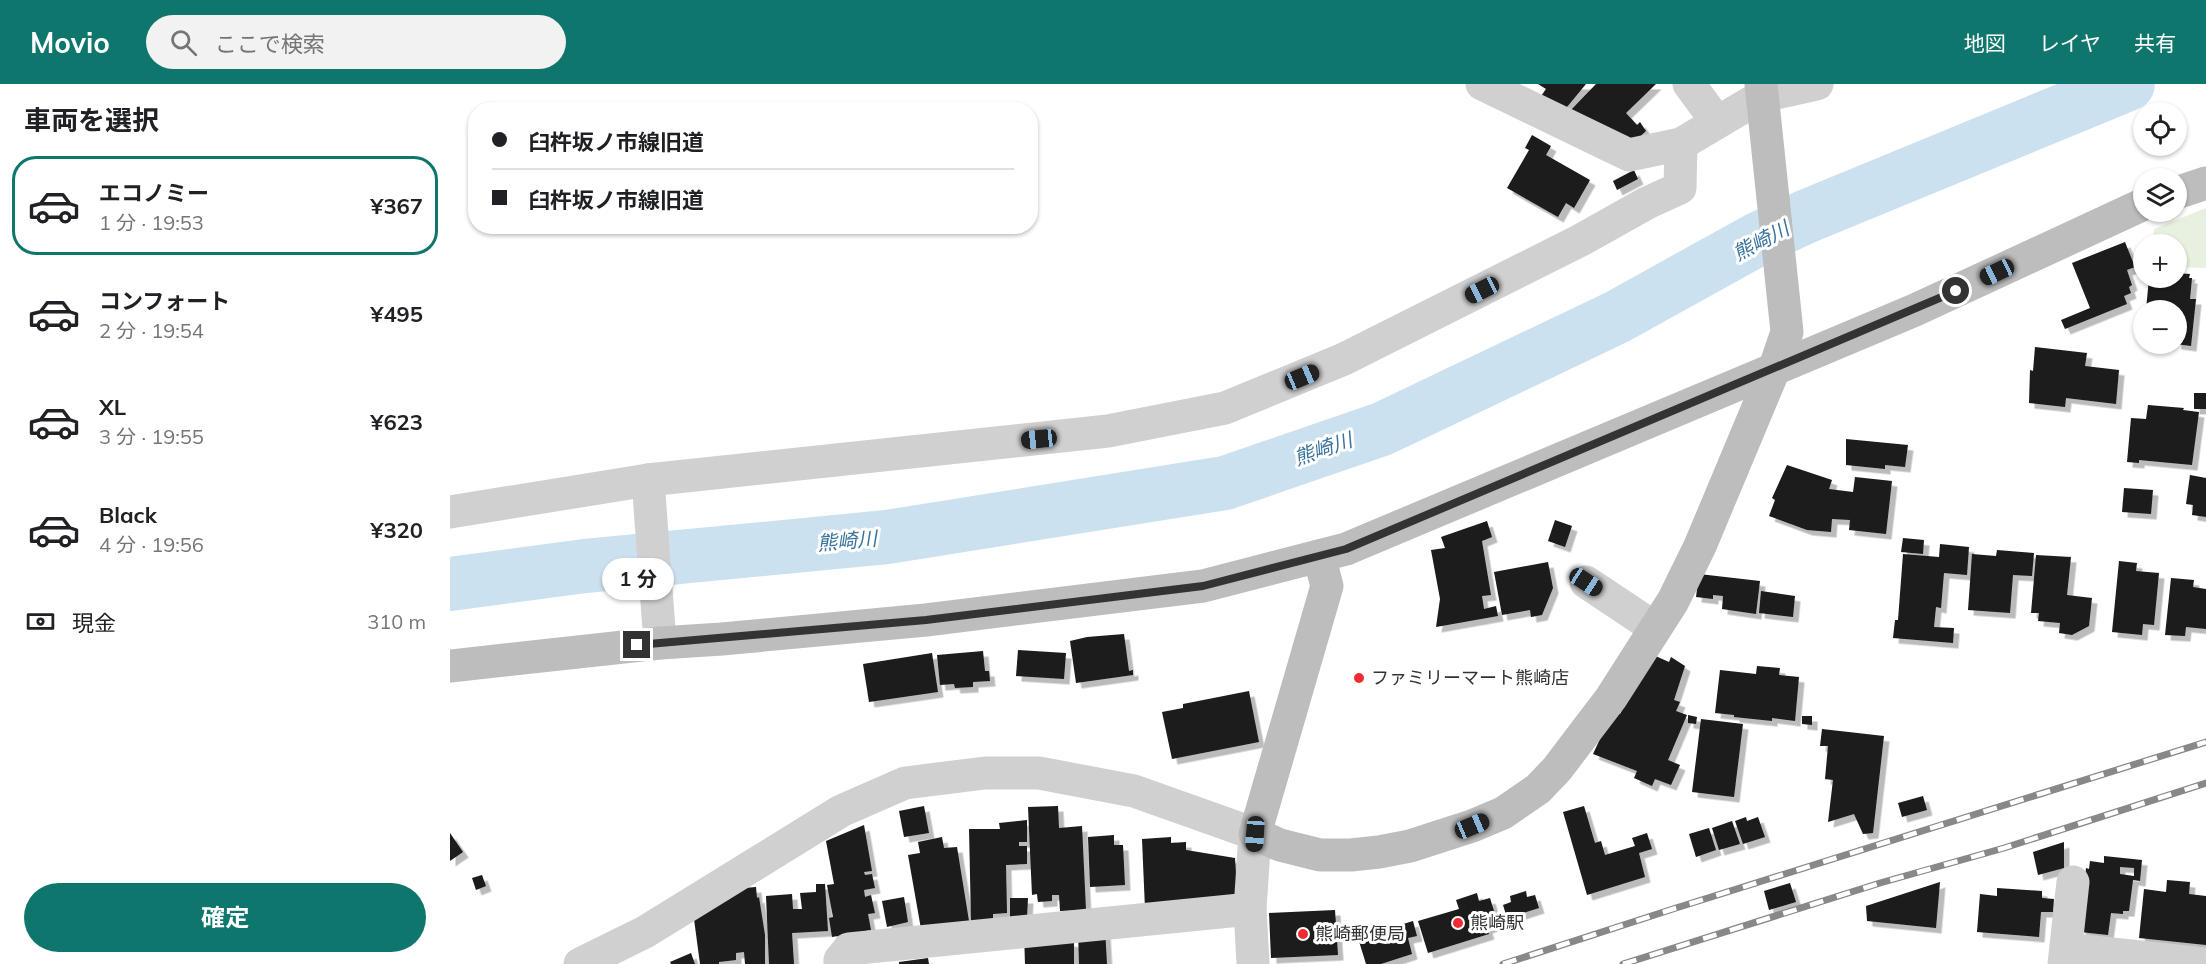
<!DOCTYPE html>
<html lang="ja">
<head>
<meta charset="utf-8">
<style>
  body { margin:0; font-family:Mulish,"Noto Sans JP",sans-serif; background:#f2f2f2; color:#202124; height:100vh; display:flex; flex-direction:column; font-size:22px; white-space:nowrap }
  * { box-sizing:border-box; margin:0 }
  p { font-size:20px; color:#757577 }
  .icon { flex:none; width:33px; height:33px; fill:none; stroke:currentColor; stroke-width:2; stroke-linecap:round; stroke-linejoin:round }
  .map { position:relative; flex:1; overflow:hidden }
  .side { display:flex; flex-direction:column; background:#fff; width:450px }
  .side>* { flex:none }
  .top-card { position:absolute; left:18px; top:18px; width:570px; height:132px; border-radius:24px; box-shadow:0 2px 4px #0004; display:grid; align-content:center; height:132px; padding:0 24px; background:#fff }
  .buttons { position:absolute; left:1683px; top:18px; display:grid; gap:12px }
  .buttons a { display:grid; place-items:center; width:54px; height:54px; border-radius:50%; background:#fff; box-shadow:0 2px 4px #0004; font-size:30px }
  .end { position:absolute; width:27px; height:27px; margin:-14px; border:8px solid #333; background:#fff; box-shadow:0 0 0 3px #fff }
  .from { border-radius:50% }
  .bubble { position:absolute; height:42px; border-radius:21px; background:#fff; box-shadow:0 2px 4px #0004; font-size:20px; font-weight:700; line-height:42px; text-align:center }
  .car { position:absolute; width:18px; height:36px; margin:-18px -9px; border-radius:8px; box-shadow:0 0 4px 2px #0007; background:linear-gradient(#222 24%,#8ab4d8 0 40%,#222 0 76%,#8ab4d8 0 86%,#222 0) }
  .top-card b { display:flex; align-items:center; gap:21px; height:57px; font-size:22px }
  .top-card b+b { border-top:2px solid #e0e0e0 }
  .top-card i { width:15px; height:15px; background:#202124 }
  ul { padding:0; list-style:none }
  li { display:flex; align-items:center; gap:18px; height:99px; margin:0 12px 9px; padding:0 12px; border:3px solid transparent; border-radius:24px }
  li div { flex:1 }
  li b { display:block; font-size:22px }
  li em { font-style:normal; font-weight:700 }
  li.selected { border-color:#0f766e }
  li>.icon { width:54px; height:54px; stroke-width:1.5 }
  h2 { padding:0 24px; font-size:27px; line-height:72px }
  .pay { display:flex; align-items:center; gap:15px; height:66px; padding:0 24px; font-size:22px }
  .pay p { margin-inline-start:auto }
  .primary-button { display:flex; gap:12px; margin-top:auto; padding:12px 24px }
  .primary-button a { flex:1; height:69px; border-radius:36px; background:#0f766e; color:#fff; font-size:24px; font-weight:700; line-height:69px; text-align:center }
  header { display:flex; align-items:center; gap:36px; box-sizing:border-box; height:84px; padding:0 30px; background:#0f766e; color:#fff }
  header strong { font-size:28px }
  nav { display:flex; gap:33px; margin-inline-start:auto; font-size:21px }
  .search { width:420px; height:54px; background:#f2f2f2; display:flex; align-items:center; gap:15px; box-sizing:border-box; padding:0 21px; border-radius:33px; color:#757577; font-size:22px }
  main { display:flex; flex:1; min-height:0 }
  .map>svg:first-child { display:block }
</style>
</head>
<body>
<header>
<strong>Movio</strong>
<div class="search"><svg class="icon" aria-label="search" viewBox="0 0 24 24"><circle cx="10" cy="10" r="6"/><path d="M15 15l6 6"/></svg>ここで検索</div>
<nav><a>地図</a><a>レイヤ</a><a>共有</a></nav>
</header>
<main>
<section class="side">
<h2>車両を選択</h2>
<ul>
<li class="selected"><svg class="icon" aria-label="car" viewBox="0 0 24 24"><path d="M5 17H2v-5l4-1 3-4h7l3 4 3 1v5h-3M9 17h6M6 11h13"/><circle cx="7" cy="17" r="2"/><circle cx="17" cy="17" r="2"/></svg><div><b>エコノミー</b><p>1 分 · 19:53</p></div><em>¥367</em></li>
<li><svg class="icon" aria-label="car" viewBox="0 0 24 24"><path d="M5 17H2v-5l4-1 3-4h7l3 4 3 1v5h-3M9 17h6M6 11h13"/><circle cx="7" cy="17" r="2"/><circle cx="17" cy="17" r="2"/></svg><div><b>コンフォート</b><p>2 分 · 19:54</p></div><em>¥495</em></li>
<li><svg class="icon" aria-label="car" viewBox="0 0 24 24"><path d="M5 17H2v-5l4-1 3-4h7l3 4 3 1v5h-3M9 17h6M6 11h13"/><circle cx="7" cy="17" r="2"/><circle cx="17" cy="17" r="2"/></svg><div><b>XL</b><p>3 分 · 19:55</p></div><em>¥623</em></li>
<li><svg class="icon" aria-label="car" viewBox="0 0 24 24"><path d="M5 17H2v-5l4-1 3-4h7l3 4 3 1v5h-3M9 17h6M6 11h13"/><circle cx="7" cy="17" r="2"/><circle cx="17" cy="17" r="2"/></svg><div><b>Black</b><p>4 分 · 19:56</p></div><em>¥320</em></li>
</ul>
<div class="pay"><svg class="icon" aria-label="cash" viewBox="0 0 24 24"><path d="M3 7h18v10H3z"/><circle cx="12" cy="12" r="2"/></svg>現金<p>310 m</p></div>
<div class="primary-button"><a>確定</a></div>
</section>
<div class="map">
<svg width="1756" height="880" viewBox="0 0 1756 880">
  <defs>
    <filter id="shadow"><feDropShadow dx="5.5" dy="5.5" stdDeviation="0" flood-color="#0004"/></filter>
  </defs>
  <rect width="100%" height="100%" fill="#fff"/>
  <polygon fill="#e8f0e0" points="1756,124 1756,184 1727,183 1726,160 1702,160 1704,145"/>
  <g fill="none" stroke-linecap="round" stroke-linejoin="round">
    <polyline stroke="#cce1f0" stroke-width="54" points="0,500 135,482 437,453 775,399 932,345 1167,233 1306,156 1355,133 1678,0"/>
  </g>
  <g fill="#1a1a1a" fill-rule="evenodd" filter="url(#shadow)">
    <polygon points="1088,0 1136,0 1112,29 1089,15 1096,5"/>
    <polygon points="1146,0 1206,0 1176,29 1187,41 1190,38 1196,47 1181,61 1120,27"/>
    <polygon points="1082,51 1101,62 1096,71 1140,96 1124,124 1116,119 1108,133 1057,104 1079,66 1075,64"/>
    <polygon points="1184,86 1188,95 1167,106 1163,97"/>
    <polygon points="1675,158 1685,183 1677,186 1682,201 1679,203 1681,209 1674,212 1677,220 1615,245 1611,236 1640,224 1622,179"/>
    <polygon points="1726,189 1740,190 1739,194 1742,194 1740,215 1746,215 1741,262 1726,260 1726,226 1696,226 1699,194 1726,194"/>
    <polygon points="1585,263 1637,269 1635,282 1669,286 1666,320 1616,314 1615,323 1579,319 1580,286 1583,287"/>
    <rect x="1744" y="309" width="12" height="16"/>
    <polygon points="1698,321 1734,324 1733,326 1749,328 1742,381 1689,376 1689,379 1677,378 1681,334 1696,335"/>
    <polygon points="1396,355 1458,361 1455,383 1435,381 1435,385 1396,381"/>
    <polygon points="1337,381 1382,396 1379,405 1403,408 1405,393 1442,397 1436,450 1399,446 1400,436 1382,435 1381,448 1357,446 1319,432 1325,416 1322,414"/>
    <polygon points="1740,391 1756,394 1756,433 1742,431 1743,421 1736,420"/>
    <polygon points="1674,404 1703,406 1701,430 1672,428"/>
    <polygon points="1105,436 1122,442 1115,463 1098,457"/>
    <polygon points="1037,437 1042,453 1032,457 1041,511 1032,512 1034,525 1046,522 1048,532 986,543 990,515 981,466 995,464 991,453"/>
    <polygon points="1453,454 1474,456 1473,470 1451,468"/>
    <polygon points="1490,460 1519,463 1517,491 1494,489 1491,524 1486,523 1484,543 1504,544 1503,559 1443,554 1445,536 1448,536 1453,470 1489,473"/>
    <polygon points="1547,466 1584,469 1582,492 1563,491 1560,529 1518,526 1522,470 1546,472"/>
    <polygon points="1586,471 1621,473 1617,511 1642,514 1639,542 1622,551 1609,549 1610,539 1588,537 1589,529 1581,529"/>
    <polygon points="1669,477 1687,479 1686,487 1709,489 1704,541 1693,540 1692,551 1662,548"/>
    <polygon points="1098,478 1103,504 1092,531 1081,533 1080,526 1052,531 1044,488"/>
    <polygon points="1249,490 1310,497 1306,530 1272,525 1273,512 1263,511 1263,515 1246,513"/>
    <polygon points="1721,494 1744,496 1743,503 1756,505 1756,545 1736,543 1735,552 1715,551"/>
    <polygon points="1311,507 1345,512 1343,533 1309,529"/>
    <polygon points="674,550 679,587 683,586 683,591 626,599 620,557 637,553"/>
    <polygon points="568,566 616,569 614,595 566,592"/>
    <polygon points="533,567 535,587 539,587 540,597 523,598 523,603 505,604 504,600 490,601 487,571"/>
    <polygon points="482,569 488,608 419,618 413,580"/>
    <polygon points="1201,570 1219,578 1221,573 1235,582 1224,616 1230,618 1226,627 1237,631 1218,676 1230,681 1221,701 1205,695 1202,702 1184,694 1187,687 1143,670 1163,627 1170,630"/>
    <polygon points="1307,582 1330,584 1329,591 1349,593 1345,637 1322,634 1322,637 1284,633 1284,631 1265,629 1270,586 1306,590"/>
    <polygon points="799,607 809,658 722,675 712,628 733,624 733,620"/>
    <polygon points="1238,631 1247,633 1246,640 1238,639"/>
    <polygon points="1352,632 1362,632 1362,641 1352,640"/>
    <polygon points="1251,635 1293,640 1284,713 1242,708"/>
    <polygon points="1372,645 1434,652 1423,749 1413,750 1404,730 1378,738 1383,696 1375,695 1378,662 1370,662"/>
    <polygon points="1473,712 1477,726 1452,733 1448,719"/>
    <polygon points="474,722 479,749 454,753 449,727"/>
    <polygon points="608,722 609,744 632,742 636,826 610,827 609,811 602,811 602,817 588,818 587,810 582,811 578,723"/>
    <polygon points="1134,722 1145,759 1151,757 1155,771 1185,762 1182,754 1197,749 1202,765 1189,769 1195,793 1137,811 1113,728"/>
    <polygon points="1296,733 1297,737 1308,733 1315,753 1293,760 1285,737"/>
    <polygon points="577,736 577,758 569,758 569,762 577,762 577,780 556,781 557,829 543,830 543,837 521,837 519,745 550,745 549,739"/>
    <polygon points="1282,737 1290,760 1269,766 1262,744"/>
    <polygon points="414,741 422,787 414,788 415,791 422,790 425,804 414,806 415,813 421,811 425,829 418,830 421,846 382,853 379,834 383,833 377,801 384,800 376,757"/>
    <polygon points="1259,744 1266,766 1246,773 1239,750"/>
    <polygon points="0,749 13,768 0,777"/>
    <polygon points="664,751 664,761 673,761 675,801 640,803 638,753"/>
    <polygon points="492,753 494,764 507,763 519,837 471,845 458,771 470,769 468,758"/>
    <polygon points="721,753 721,759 736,758 736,766 785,774 788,821 695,825 692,755"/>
    <polygon points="1614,758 1614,784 1588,791 1583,768"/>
    <path d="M1654,772L1692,776L1690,797L1683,796L1679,827H1673V830L1661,829L1658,851L1630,848L1636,784L1639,785L1640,777L1654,779ZM1670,783L1684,784V792L1670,790Z"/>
    <polygon points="32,791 36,802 26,806 22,794"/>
    <polygon points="1717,796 1740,798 1739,810 1756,812 1756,861 1689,854 1694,805 1716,808"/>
    <polygon points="1490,798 1486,844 1417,837 1416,822"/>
    <polygon points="1340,799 1346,818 1319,826 1314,807"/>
    <polygon points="366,800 375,800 378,847 342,849 344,880 319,880 316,812 342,810 343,825 352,825 350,809 366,808"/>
    <polygon points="306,803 307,814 309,813 315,851 315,880 295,880 294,868 286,869 286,876 269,878 269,880 250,880 244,835 294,804"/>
    <polygon points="1547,804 1592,807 1592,814 1604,815 1603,828 1591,828 1589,853 1527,848 1530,810 1547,812"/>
    <polygon points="1076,807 1077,813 1085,811 1089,824 1057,834 1053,821 1061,818 1060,812"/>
    <polygon points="1027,809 1029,817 1040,814 1048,840 1037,844 1039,850 978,869 968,837 1009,825 1006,816"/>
    <polygon points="454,813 458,838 437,843 432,817"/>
    <polygon points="560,814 578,814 577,833 560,833"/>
    <polygon points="885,826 888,871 821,874 819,829"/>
    <polygon points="963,837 967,852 958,854 962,870 931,880 916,880 908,854"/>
    <polygon points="655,845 657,880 629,880 628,846"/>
    <polygon points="574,849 624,858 624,880 575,880"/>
    <polygon points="241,869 245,880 221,880 220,878"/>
    <polygon points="478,874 479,880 449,880 449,878"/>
  </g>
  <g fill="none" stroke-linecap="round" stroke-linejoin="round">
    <g stroke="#d0d0d0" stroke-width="33">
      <polyline points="1032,0 1179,71 1231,60 1312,12 1367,0"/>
      <polyline points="1239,0 1267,38"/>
      <polyline points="198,396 210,559"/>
      <polyline points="0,428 198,396 658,347 775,324 894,275 1131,156 1197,119 1230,104 1231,60"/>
      <polyline points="1136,498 1205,544"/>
      <polyline points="1616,865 1756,880"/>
      <polyline points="130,880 195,848 391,727 455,699 535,689 589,689 684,707 805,750 800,825 803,880"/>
      <polyline points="390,880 390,876 399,865 800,825"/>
      <polyline points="1614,880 1623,798"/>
    </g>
    <g stroke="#bdbdbd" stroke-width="33">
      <polyline points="1726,109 1756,99"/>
      <polyline points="869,472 877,502 805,750 830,761 870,771 901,771 929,768 960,762 1022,742 1053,729 1088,705 1107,685 1161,614 1223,517 1250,462 1325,283 1337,248 1311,0"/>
      <polyline points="0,582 210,559 272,555 476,536 753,502 896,465 1465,226 1694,120"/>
    </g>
    <g stroke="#888" stroke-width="7">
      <g id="rail">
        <polyline points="1053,880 1226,824 1756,658"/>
        <polyline points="1173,880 1430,799 1554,764 1756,699"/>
      </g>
    </g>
    <use href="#rail" stroke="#fff" stroke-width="4.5" stroke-dasharray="14" stroke-linecap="butt"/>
  </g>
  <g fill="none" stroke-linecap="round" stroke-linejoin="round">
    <polyline stroke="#333" stroke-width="8" points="187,561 476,536 753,502 896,465 1506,207"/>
  </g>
  <g fill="#f32b33" stroke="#fff" stroke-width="2">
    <circle cx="909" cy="594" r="6"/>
    <circle cx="1008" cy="839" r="6"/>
    <circle cx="853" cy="850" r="6"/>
  </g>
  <g text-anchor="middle" stroke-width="6" stroke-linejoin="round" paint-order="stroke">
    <g font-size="18" fill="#333" stroke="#fff" text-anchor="start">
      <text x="921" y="600">ファミリーマート熊崎店</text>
      <text x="1020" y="845">熊崎駅</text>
      <text x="865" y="856">熊崎郵便局</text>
    </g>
    <g font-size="20" font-style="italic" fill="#38729d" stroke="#fff">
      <text transform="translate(1311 157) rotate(-28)" y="7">熊崎川</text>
      <text transform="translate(873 365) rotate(-19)" y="7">熊崎川</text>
      <text transform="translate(397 457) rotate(-5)" y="7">熊崎川</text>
    </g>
  </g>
</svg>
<div class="buttons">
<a><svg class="icon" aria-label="locate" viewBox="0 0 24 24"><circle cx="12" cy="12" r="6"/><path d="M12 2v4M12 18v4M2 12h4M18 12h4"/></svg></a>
<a><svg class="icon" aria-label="layers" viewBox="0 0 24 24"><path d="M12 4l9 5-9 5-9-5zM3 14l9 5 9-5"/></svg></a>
<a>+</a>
<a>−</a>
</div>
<i class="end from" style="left:1506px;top:207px"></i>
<i class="end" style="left:187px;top:561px"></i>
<div class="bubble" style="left:152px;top:474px;width:72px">1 分</div>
<i class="car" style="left:1547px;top:188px;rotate:245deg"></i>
<i class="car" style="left:1032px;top:206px;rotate:243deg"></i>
<i class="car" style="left:852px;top:293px;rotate:67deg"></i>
<i class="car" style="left:589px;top:355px;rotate:264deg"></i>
<i class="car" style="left:1136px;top:498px;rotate:123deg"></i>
<i class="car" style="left:1022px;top:742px;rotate:67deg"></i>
<i class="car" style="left:805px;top:750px;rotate:184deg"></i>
<div class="top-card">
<b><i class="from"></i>臼杵坂ノ市線旧道</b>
<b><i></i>臼杵坂ノ市線旧道</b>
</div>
</div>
</main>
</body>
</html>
